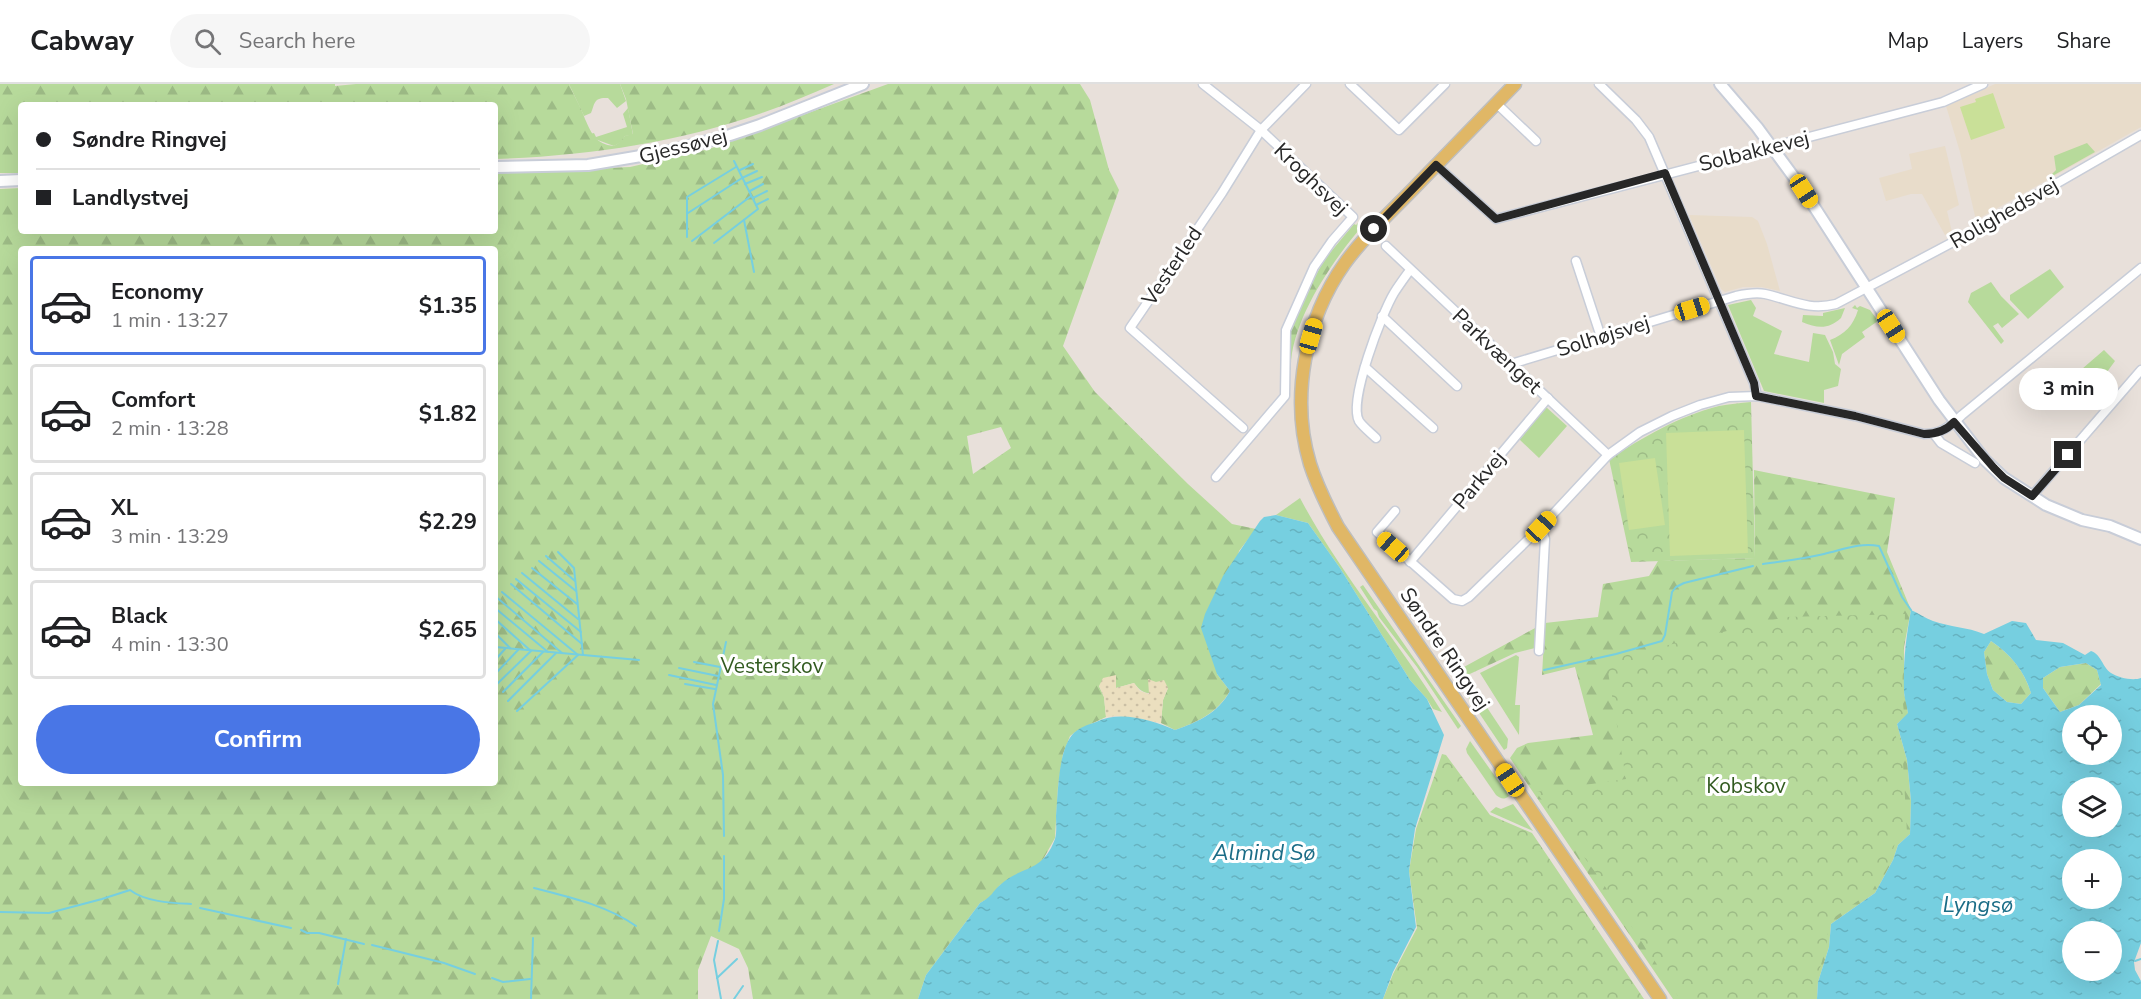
<!DOCTYPE html>
<html lang="en">
<head>
<meta charset="utf-8">
<style>
  body { margin:0; font-family:"Nunito Sans",sans-serif; background:#f6f6f6; color:#202124; height:100vh; display:flex; flex-direction:column; font-size:22px; white-space:nowrap }
  * { box-sizing:border-box; margin:0 }
  p { font-size:20px; color:#757577 }
  .icon { flex:none; width:33px; height:33px; fill:none; stroke:currentColor; stroke-width:2; stroke-linecap:round; stroke-linejoin:round }
  .map { position:relative; flex:1; overflow:hidden }
  .sheet { position:absolute; left:18px; top:162px; width:480px; height:540px; display:flex; flex-direction:column; background:#fff; border-radius:6px; box-shadow:0 6px 24px #0002 }
  .sheet>* { flex:none }
  .top-card { position:absolute; left:18px; top:18px; width:480px; height:132px; border-radius:6px; box-shadow:0 6px 24px #0002; display:grid; align-content:center; height:132px; padding:0 18px; background:#fff }
  .buttons { position:absolute; left:2062px; top:621px; display:grid; gap:12px }
  .buttons a { display:grid; place-items:center; width:60px; height:60px; border-radius:50%; background:#fff; box-shadow:0 6px 24px #0002; font-size:30px }
  .end { position:absolute; width:27px; height:27px; margin:-14px; border:8px solid #272727; background:#fff; box-shadow:0 0 0 3px #fff }
  .from { border-radius:50% }
  .bubble { position:absolute; height:42px; border-radius:21px; background:#fff; box-shadow:0 6px 24px #0002; font-size:20px; font-weight:700; line-height:42px; text-align:center }
  .car { position:absolute; width:18px; height:36px; margin:-18px -9px; border-radius:8px; box-shadow:0 0 4px 2px #0007; background:linear-gradient(#f5c518 24%,#345 0 40%,#f5c518 0 76%,#345 0 86%,#f5c518 0) }
  .top-card b { display:flex; align-items:center; gap:21px; height:57px; font-size:22px }
  .top-card b+b { border-top:2px solid #e0e0e0 }
  .top-card i { width:15px; height:15px; background:#202124 }
  ul { padding:10px 0 0; list-style:none }
  li { display:flex; align-items:center; gap:18px; height:99px; margin:0 12px 9px; padding:0 6px; border:3px solid #e0e0e0; border-radius:6px }
  li div { flex:1 }
  li b { display:block; font-size:22px }
  li em { font-style:normal; font-weight:700 }
  li.selected { border-color:#4976e6 }
  li>.icon { width:54px; height:54px; stroke-width:1.5 }
  .cta { display:flex; gap:12px; margin-top:auto; padding:12px 18px }
  .cta a { flex:1; height:69px; border-radius:36px; background:#4976e6; color:#fff; font-size:24px; font-weight:700; line-height:69px; text-align:center }
  header { display:flex; align-items:center; gap:36px; box-sizing:border-box; height:84px; padding:0 30px; background:#fff; border-bottom:2px solid #e0e0e0 }
  header strong { font-size:28px }
  nav { display:flex; gap:33px; margin-inline-start:auto; font-size:21px }
  .search { width:420px; height:54px; background:#f6f6f6; display:flex; align-items:center; gap:15px; box-sizing:border-box; padding:0 21px; border-radius:33px; color:#757577; font-size:22px }
  .map>svg:first-child { display:block }
</style>
</head>
<body>
<header>
<strong>Cabway</strong>
<div class="search"><svg class="icon" aria-label="search" viewBox="0 0 24 24"><circle cx="10" cy="10" r="6"/><path d="M15 15l6 6"/></svg>Search here</div>
<nav><a>Map</a><a>Layers</a><a>Share</a></nav>
</header>
<div class="map">
<svg width="2141" height="915" viewBox="0 0 2141 915">
  <defs>
    <pattern id="forest-firs" width="22" height="20" patternUnits="userSpaceOnUse" patternTransform="scale(1.5)"><rect width="22" height="20" fill="#b7da9b"/><path d="M5 1l3.5 6h-7zM16 11l3.5 6h-7z" fill="#9dbb86"/></pattern>
    <pattern id="sand-dots" width="8" height="8" patternUnits="userSpaceOnUse" patternTransform="scale(1.5)"><rect width="8" height="8" fill="#ebdfbf"/><path d="M2 2h.1M6 6h.1" fill="none" stroke="#cabfa4" stroke-width="1.8" stroke-linecap="round"/></pattern>
    <pattern id="park-crowns" width="20" height="18" patternUnits="userSpaceOnUse" patternTransform="scale(1.5)"><rect width="20" height="18" fill="#b7da9b"/><path d="M2 6a3 3 0 1 1 6 0M12 15a3 3 0 1 1 6 0" fill="none" stroke="#9dbb86"/></pattern>
    <pattern id="water-ripples" width="26" height="14" patternUnits="userSpaceOnUse" patternTransform="scale(1.5)"><rect width="26" height="14" fill="#76cfe0"/><path d="M2 4q2-2 4 0t4 0M15 11q2-2 4 0t4 0" fill="none" stroke="#66b2c0"/></pattern>
  </defs>
  <rect width="100%" height="100%" fill="#e8e0da"/>
  <g fill="#e8dcca">
    <polygon points="1995,0 2141,0 2141,43 1978,135 1975,132 1960,68 1946,22"/>
    <polygon points="1945,62 1959,121 1947,127 1952,148 1945,151 1922,110 1911,110 1886,117 1879,94 1912,85 1909,70"/>
    <polygon points="1689,131 1752,133 1758,137 1767,160 1780,207 1762,203 1743,203 1725,208 1721,205"/>
  </g>
  <g fill="#b7da9b">
    <path d="M569,0H620L626,17L617,24L608,14C593,13 595,20 591,29L584,32Z"/>
    <polygon points="628,24 633,51 625,52 621,58 614,62 595,55 590,50 594,49 596,53 627,43 623,30"/>
    <polygon points="2087,59 2095,68 2047,95 2056,86 2054,72"/>
    <polygon points="2050,185 2064,203 2028,235 2010,216 2010,211"/>
    <polygon points="1991,198 2001,212 2019,230 2002,244 1998,239 1993,242 2004,257 2001,260 1968,218 1971,209"/>
    <polygon points="1751,216 1756,224 1753,232 1782,247 1774,270 1809,278 1813,249 1825,251 1833,268 1835,280 1841,285 1838,302 1824,306 1824,319 1764,307 1728,221"/>
    <path d="M1855,221L1857,224L1860,222L1870,226L1878,237L1862,248L1865,253L1842,270L1839,281L1830,256C1845,250 1853,242 1858,226L1852,224Z"/>
    <path d="M1845,224L1841,234C1828,246 1817,244 1802,238L1803,231L1823,232V229Z"/>
    <polygon points="2104,266 2115,277 2107,288 2108,291 2096,301 2102,308 2100,311 2075,291"/>
    <polygon points="1546,323 1567,342 1539,374 1519,355"/>
    <path d="M1300,414C1340,490 1397,555 1442,628L1433,625L1427,615L1410,596L1340,484L1308,439L1276,431Z"/>
    <polygon points="1363,501 1461,642 1458,645 1417,583 1379,533 1377,527 1374,525 1360,503"/>
    <polygon points="1516,571 1519,573 1515,621 1520,621 1519,651 1480,589"/>
    <polygon points="1461,602 1474,604 1508,655 1507,664 1504,666"/>
    <path d="M1470,657L1509,712C1504,716 1501,715 1496,711L1467,669L1466,665Z"/>
    <polygon points="1513,720 1533,747 1490,728 1496,723 1501,725"/>
  </g>
  <g fill="url(#forest-firs)" fill-rule="evenodd">
    <path d="M0,0H335V2L356,0H569C574,12 581,23 585,35C592,50 595,60 614,62L620,58L625,52L633,50L626,15L620,0H834C810,10 786,21 762,29C676,59 586,72 495,75V21H21V89H0Z"/>
    <path d="M888,0H1080L1090,16L1109,86L1119,106L1063,262L1095,308L1188,400L1232,440L1256,445L1239,467L1217,590L1230,607C1217,629 1198,638 1175,646L1161,639L1163,616L1168,604C1152,609 1145,614 1134,599L1116,604L1099,602L1104,613L1106,633L1078,646L1070,652L1063,670L1058,702L1055,754L1041,779L1000,801L991,813L980,819L926,891L918,915H753L748,884L739,865L711,852L698,886V915H0V105L21,104V147H495V89L630,83L709,65ZM21,165H495V699H21ZM1001,343L1011,364L973,390L967,352Z"/>
    <path d="M1361,136L1365,139C1334,174 1289,239 1291,286H1288V255L1300,221L1324,176L1354,140L1356,141Z"/>
    <polygon points="1754,386 1895,414 1887,468 1911,526 1904,563 1904,610 1907,619 1908,630 1897,640 1907,676 1911,717 1910,750 1898,761 1893,776 1875,809 1831,840 1829,863 1818,898 1817,915 1673,915 1510,674 1517,664 1528,659 1593,651 1575,583 1542,591 1545,539 1598,533 1603,500 1649,492 1658,477 1755,474"/>
    <polygon points="1537,543 1535,564 1515,569 1459,595 1453,589"/>
    <path d="M1991,557C2011,571 2023,585 2031,609L2021,620L2007,618L1993,606L1987,590L1984,568Z"/>
    <polygon points="2086,579 2097,586 2101,600 2079,621 2060,628 2043,604 2043,594 2060,583"/>
  </g>
  <polygon fill="url(#sand-dots)" points="1116,591 1116,604 1134,599 1140,607 1149,610 1148,595 1156,598 1164,596 1168,604 1163,616 1161,639 1116,632 1106,633 1104,613 1099,602 1103,594"/>
  <g fill="url(#park-crowns)">
    <path d="M1751,318L1755,474L1631,478L1609,375C1644,353 1679,332 1719,322C1729,320 1740,319 1751,318Z"/>
    <polygon points="1905,530 1902,610 1904,629 1893,642 1903,678 1907,749 1895,759 1890,775 1872,807 1829,837 1826,864 1816,897 1813,915 1680,915 1598,792 1536,708 1626,695 1606,576 1785,533"/>
    <polygon points="1442,670 1446,671 1490,731 1532,749 1644,915 1383,915 1393,890 1417,844 1409,787 1416,745"/>
  </g>
  <g fill="#c9e098">
    <polygon points="1993,9 2005,44 1971,56 1960,23 1976,18 1975,15"/>
    <polygon points="1744,346 1748,469 1670,472 1666,349"/>
    <polygon points="1655,374 1665,441 1629,446 1619,379"/>
  </g>
  <g fill="url(#water-ripples)" fill-rule="evenodd">
    <path d="M1276,431L1308,439L1340,484L1410,596L1427,615L1444,651L1415,745L1409,787L1416,843L1393,888L1383,915H918L926,891L980,819C993,812 991,809 1000,801C1021,781 1042,790 1055,755C1057,748 1056,739 1056,732C1058,710 1058,668 1072,651C1078,644 1087,641 1096,638C1120,626 1152,636 1175,646C1198,638 1218,629 1230,607L1217,590L1201,544L1205,530L1223,492L1260,437L1264,433Z"/>
    <path d="M1911,526C1918,529 1925,534 1933,537C1950,543 1967,543 1984,550L2012,537L2026,539L2036,556L2063,559L2085,571L2091,567C2102,571 2102,583 2111,589C2119,594 2133,597 2141,594V859L2134,878L2135,886L2141,897V915H1817L1818,898L1829,863L1831,840L1875,809L1893,776L1898,761L1910,750L1911,717L1907,676L1897,640L1908,629C1907,621 1904,614 1904,606C1903,579 1906,553 1911,526ZM1991,557C2011,571 2024,586 2031,609L2021,620L2007,618L1993,606L1987,590L1984,568ZM2086,579L2097,586L2101,601L2079,621L2060,628L2043,604V594L2060,583ZM2073,632H2112V670H2073ZM2073,704H2112V742H2073ZM2073,776H2112V814H2073ZM2073,848H2112V886H2073Z"/>
  </g>
  <g fill="none" stroke-linecap="round" stroke-linejoin="round">
    <g stroke="#76cfe0" stroke-width="2">
      <polyline points="740,86 753,80"/>
      <polyline points="745,100 762,93"/>
      <polyline points="750,107 763,100"/>
      <polyline points="753,114 767,107"/>
      <polyline points="756,121 768,115"/>
      <polyline points="688,129 742,94 757,87"/>
      <polyline points="744,136 754,188"/>
      <polyline points="687,153 687,113 736,83"/>
      <polyline points="692,157 751,112"/>
      <polyline points="714,159 758,125 734,77"/>
      <polyline points="558,468 574,484 583,571"/>
      <polyline points="546,472 575,497"/>
      <polyline points="539,477 576,507"/>
      <path d="M1763,480C1783,477 1804,475 1824,470C1842,466 1860,458 1879,462L1902,513L1911,526"/>
      <polyline points="532,484 577,520"/>
      <polyline points="522,489 578,535"/>
      <polyline points="516,495 581,548"/>
      <polyline points="511,500 582,560"/>
      <polyline points="502,508 578,571 517,627"/>
      <polyline points="495,512 562,569"/>
      <polyline points="495,524 548,568"/>
      <polyline points="495,535 531,567 495,602"/>
      <polyline points="495,549 510,564"/>
      <polyline points="495,563 639,576"/>
      <polyline points="495,576 505,565"/>
      <polyline points="694,578 720,583"/>
      <polyline points="679,584 718,592"/>
      <polyline points="1544,586 1616,570 1662,557 1665,551 1672,508 1676,503 1684,499 1753,482"/>
      <polyline points="495,590 518,566"/>
      <polyline points="669,591 716,601"/>
      <polyline points="685,600 715,605"/>
      <polyline points="503,608 543,568"/>
      <polyline points="508,617 556,569"/>
      <polyline points="724,752 723,691 713,620 726,558"/>
      <path d="M534,804C569,813 606,821 636,842"/>
      <polyline points="200,824 291,844"/>
      <path d="M0,828L49,829L102,815L130,806C145,818 173,819 191,820"/>
      <polyline points="301,846 307,849 319,849 364,860"/>
      <polyline points="719,847 724,815 724,772"/>
      <polyline points="718,857 714,876 721,915"/>
      <polyline points="372,861 444,879 475,890"/>
      <polyline points="2135,877 2141,875"/>
      <polyline points="492,894 503,898 530,895"/>
      <polyline points="717,894 737,875"/>
      <polyline points="338,900 346,855"/>
      <polyline points="531,915 533,854"/>
      <polyline points="734,915 743,902"/>
    </g>
    <g stroke="#c8cdd8" stroke-width="11">
      <g id="minor">
        <polyline points="1203,0 1261,46 1353,133 1332,157 1314,183 1286,246 1285,312 1216,393"/>
        <polyline points="1350,0 1399,46 1445,0"/>
        <polyline points="1599,0 1636,36 1649,53 1754,299 1757,312"/>
        <polyline points="1496,19 1536,57"/>
        <polyline points="1436,81 1496,135 1943,18 1983,0"/>
        <polyline points="1386,162 1608,371"/>
        <polyline points="1576,177 1601,253"/>
        <polyline points="1382,232 1457,302"/>
        <path d="M1511,280L1736,212C1745,210 1756,208 1765,210C1792,216 1808,227 1836,220L1972,148L2141,51"/>
        <polyline points="1365,283 1433,344"/>
        <polyline points="1243,344 1130,244 1222,109 1261,46 1306,0"/>
        <polyline points="1934,350 1941,359 1975,379"/>
        <path d="M1376,354C1371,349 1363,343 1359,337C1348,317 1382,229 1394,209C1399,201 1405,193 1410,186"/>
        <polyline points="2032,412 2141,286"/>
        <path d="M1395,427L1377,448L1453,515L1462,517L1469,513L1541,443L1608,371L1640,348L1672,332L1700,321L1729,313L1757,312L1855,332L1924,350C1942,350 1950,342 1962,331L2141,184"/>
        <polyline points="1410,478 1548,314"/>
        <polyline points="1539,567 1545,455 1541,443"/>
      </g>
    </g>
    <g stroke="#c8cdd8" stroke-width="14">
      <g id="tertiary">
        <polyline points="1720,0 1757,43 1804,107 1939,316 1984,375 2004,394 2046,421 2082,436 2110,442 2141,455"/>
        <polyline points="495,83 588,81 670,67 730,51 760,41 863,0"/>
        <polyline points="0,97 21,96"/>
      </g>
    </g>
    <g stroke="#bebebe" stroke-width="15">
      <path id="primary" d="M1515,0C1482,34 1449,68 1416,102C1392,127 1365,151 1345,179C1305,235 1290,314 1310,380C1317,402 1327,422 1338,443L1660,915"/>
    </g>
    <use href="#minor" stroke="#fff" stroke-width="8"/>
    <use href="#tertiary" stroke="#fff" stroke-width="10"/>
    <use href="#primary" stroke="#e0b766" stroke-width="12"/>
  </g>
  <g fill="none" stroke-linecap="round" stroke-linejoin="round">
    <path stroke="#272727" stroke-width="8" d="M1374,145L1436,81L1496,135L1665,89L1754,299L1756,312L1855,332L1924,350C1936,350 1946,347 1954,338L1994,384L2004,394L2032,412L2068,371"/>
  </g>
  <g text-anchor="middle" stroke-width="6" stroke-linejoin="round" paint-order="stroke">
    <g font-size="21" fill="#272727" stroke="#fff">
      <text transform="translate(683 62) rotate(-14)" y="7">Gjessøvej</text>
      <text transform="translate(1754 67) rotate(-14)" y="7">Solbakkevej</text>
      <text transform="translate(1311 95) rotate(44)" y="7">Kroghsvej</text>
      <text transform="translate(2004 129) rotate(-30)" y="7">Rolighedsvej</text>
      <text transform="translate(1172 182) rotate(-56)" y="7">Vesterled</text>
      <text transform="translate(1603 252) rotate(-17)" y="7">Solhøjsvej</text>
      <text transform="translate(1497 267) rotate(43)" y="7">Parkvænget</text>
      <text transform="translate(1479 396) rotate(-50)" y="7">Parkvej</text>
      <text transform="translate(1445 565) rotate(56)" y="7">Søndre Ringvej</text>
    </g>
    <g font-size="21" fill="#325b20" stroke="#fff">
      <text x="772" y="589">Vesterskov</text>
      <text x="1746" y="709">Kobskov</text>
    </g>
    <g font-size="22" font-style="italic" fill="#1b6d87" stroke="#fff">
      <text x="1264" y="776">Almind Sø</text>
      <text x="1978" y="828">Lyngsø</text>
    </g>
  </g>
</svg>
<div class="buttons">
<a><svg class="icon" aria-label="locate" viewBox="0 0 24 24"><circle cx="12" cy="12" r="6"/><path d="M12 2v4M12 18v4M2 12h4M18 12h4"/></svg></a>
<a><svg class="icon" aria-label="layers" viewBox="0 0 24 24"><path d="M12 4l9 5-9 5-9-5zM3 14l9 5 9-5"/></svg></a>
<a>+</a>
<a>−</a>
</div>
<i class="end from" style="left:1374px;top:145px"></i>
<i class="end" style="left:2068px;top:371px"></i>
<div class="bubble" style="left:2019px;top:284px;width:99px">3 min</div>
<i class="car" style="left:1804px;top:107px;rotate:147deg"></i>
<i class="car" style="left:1692px;top:225px;rotate:73deg"></i>
<i class="car" style="left:1891px;top:242px;rotate:147deg"></i>
<i class="car" style="left:1311px;top:252px;rotate:16deg"></i>
<i class="car" style="left:1541px;top:443px;rotate:43deg"></i>
<i class="car" style="left:1393px;top:463px;rotate:311deg"></i>
<i class="car" style="left:1510px;top:696px;rotate:326deg"></i>
<div class="top-card">
<b><i class="from"></i>Søndre Ringvej</b>
<b><i></i>Landlystvej</b>
</div>
<section class="sheet">
<ul>
<li class="selected"><svg class="icon" aria-label="car" viewBox="0 0 24 24"><path d="M5 17H2v-5l4-1 3-4h7l3 4 3 1v5h-3M9 17h6M6 11h13"/><circle cx="7" cy="17" r="2"/><circle cx="17" cy="17" r="2"/></svg><div><b>Economy</b><p>1 min · 13:27</p></div><em>$1.35</em></li>
<li><svg class="icon" aria-label="car" viewBox="0 0 24 24"><path d="M5 17H2v-5l4-1 3-4h7l3 4 3 1v5h-3M9 17h6M6 11h13"/><circle cx="7" cy="17" r="2"/><circle cx="17" cy="17" r="2"/></svg><div><b>Comfort</b><p>2 min · 13:28</p></div><em>$1.82</em></li>
<li><svg class="icon" aria-label="car" viewBox="0 0 24 24"><path d="M5 17H2v-5l4-1 3-4h7l3 4 3 1v5h-3M9 17h6M6 11h13"/><circle cx="7" cy="17" r="2"/><circle cx="17" cy="17" r="2"/></svg><div><b>XL</b><p>3 min · 13:29</p></div><em>$2.29</em></li>
<li><svg class="icon" aria-label="car" viewBox="0 0 24 24"><path d="M5 17H2v-5l4-1 3-4h7l3 4 3 1v5h-3M9 17h6M6 11h13"/><circle cx="7" cy="17" r="2"/><circle cx="17" cy="17" r="2"/></svg><div><b>Black</b><p>4 min · 13:30</p></div><em>$2.65</em></li>
</ul>
<div class="cta"><a>Confirm</a></div>
</section>
</div>
</body>
</html>
